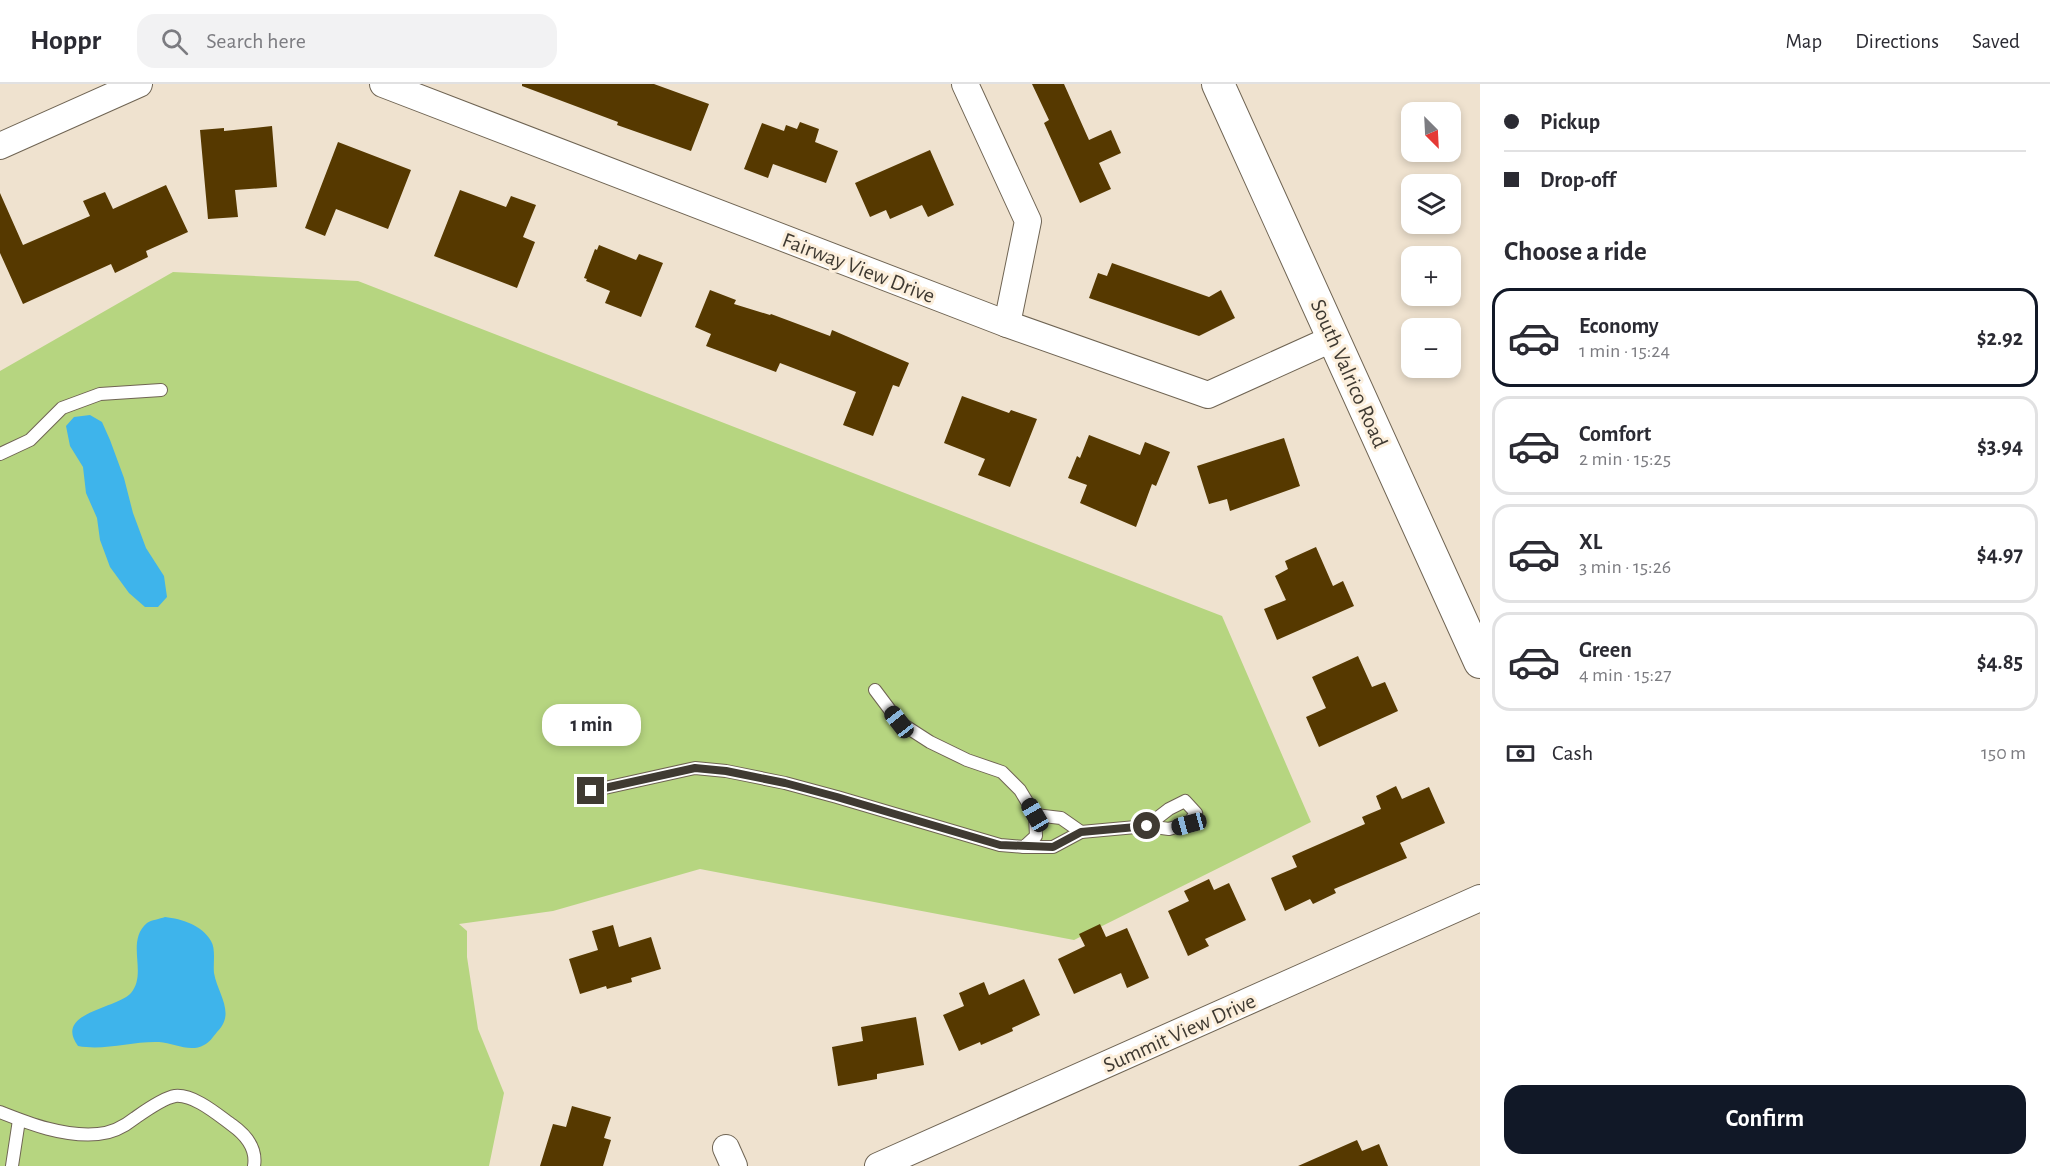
<!DOCTYPE html>
<html lang="en">
<head>
<meta charset="utf-8">
<style>
  body { margin:0; font-family:"Alegreya Sans",sans-serif; background:#f2f2f3; color:#2b2b33; height:100vh; display:flex; flex-direction:column; font-size:22px; white-space:nowrap }
  * { box-sizing:border-box; margin:0 }
  p { font-size:20px; color:#7c7c81 }
  .icon { flex:none; width:33px; height:33px; fill:none; stroke:currentColor; stroke-width:2; stroke-linecap:round; stroke-linejoin:round }
  .map { position:relative; flex:1; overflow:hidden }
  .drawer { display:flex; flex-direction:column; background:#fff; width:570px }
  .drawer>* { flex:none }
  .banner { display:grid; align-content:center; height:132px; padding:0 24px; background:#fff }
  .needle { width:39px; rotate:156deg }
  .fabs { position:absolute; left:1401px; top:18px; display:grid; gap:12px }
  .fabs a { display:grid; place-items:center; width:60px; height:60px; border-radius:12px; background:#fff; box-shadow:0 3px 9px #0003; font-size:30px }
  .end { position:absolute; width:27px; height:27px; margin:-14px; border:8px solid #3f3a32; background:#fff; box-shadow:0 0 0 3px #fff }
  .from { border-radius:50% }
  .bubble { position:absolute; height:42px; border-radius:18px; background:#fff; box-shadow:0 3px 9px #0003; font-size:20px; font-weight:600; line-height:42px; text-align:center }
  .car { position:absolute; width:18px; height:36px; margin:-18px -9px; border-radius:8px; box-shadow:0 0 4px 2px #0007; background:linear-gradient(#222 24%,#8ab4d8 0 40%,#222 0 76%,#8ab4d8 0 86%,#222 0) }
  .banner b { display:flex; align-items:center; gap:21px; height:57px; font-size:22px }
  .banner b+b { border-top:2px solid #e1e1e2 }
  .banner i { width:15px; height:15px; background:#2b2b33 }
  ul { padding:0; list-style:none }
  li { display:flex; align-items:center; gap:18px; height:99px; margin:0 12px 9px; padding:0 12px; border:3px solid #e1e1e2; border-radius:18px }
  li div { flex:1 }
  li b { display:block; font-size:22px }
  li em { font-style:normal; font-weight:600 }
  li.on { border-color:#111827 }
  li>.icon { width:54px; height:54px; stroke-width:1.5 }
  h2 { padding:0 24px; font-size:27px; line-height:72px }
  .pay { display:flex; align-items:center; gap:15px; height:66px; padding:0 24px; font-size:22px }
  .pay p { margin-inline-start:auto }
  .action { display:flex; gap:12px; margin-top:auto; padding:12px 24px }
  .action a { flex:1; height:69px; border-radius:18px; background:#111827; color:#fff; font-size:24px; font-weight:600; line-height:69px; text-align:center }
  header { display:flex; align-items:center; gap:36px; box-sizing:border-box; height:84px; padding:0 30px; background:#fff; border-bottom:2px solid #e1e1e2 }
  header strong { font-size:28px }
  nav { display:flex; gap:33px; margin-inline-start:auto; font-size:21px }
  .search { width:420px; height:54px; background:#f2f2f3; display:flex; align-items:center; gap:15px; box-sizing:border-box; padding:0 21px; border-radius:18px; color:#7c7c81; font-size:22px }
  main { display:flex; flex:1; min-height:0 }
  .map>svg:first-child { display:block }
</style>
</head>
<body>
<header>
<strong>Hoppr</strong>
<div class="search"><svg class="icon" aria-label="search" viewBox="0 0 24 24"><circle cx="10" cy="10" r="6"/><path d="M15 15l6 6"/></svg>Search here</div>
<nav><a>Map</a><a>Directions</a><a>Saved</a></nav>
</header>
<main>
<div class="map">
<svg width="1480" height="1082" viewBox="0 0 1480 1082">
  <rect width="100%" height="100%" fill="#efe2cf"/>
  <polygon fill="#b6d580" points="173,188 358,197 1222,532 1311,738 1074,856 700,785 553,827 459,840 467,847 467,873 478,945 504,1009 489,1082 0,1082 0,287"/>
  <g fill="#3eb4eb">
    <polygon points="90,331 102,338 110,356 124,394 133,429 146,464 164,492 167,513 158,523 145,523 129,509 110,483 100,456 97,434 86,409 83,383 70,362 66,342 74,333"/>
    <path d="M165,833C182,835 202,841 211,857C216,865 213,880 214,889C218,911 236,929 217,948C213,953 209,959 204,961C190,969 174,959 159,958C132,957 105,967 78,962C53,928 117,925 131,909C148,889 125,858 147,839C151,836 160,835 165,833Z"/>
  </g>
  <g fill="#563900">
    <polygon points="522,0 654,0 709,20 691,67 617,41 618,38 522,2"/>
    <polygon points="1032,0 1064,0 1089,56 1111,46 1121,69 1099,79 1111,105 1080,119 1044,39 1049,36"/>
    <polygon points="800,38 819,45 815,58 838,67 826,99 773,80 768,94 744,85 762,39 784,47 786,41 797,45"/>
    <polygon points="272,42 277,103 235,106 238,133 208,135 200,46 224,44 224,47"/>
    <polygon points="338,58 411,86 388,145 336,125 325,152 305,144"/>
    <polygon points="930,66 954,121 928,133 922,121 890,135 886,126 870,133 855,99"/>
    <polygon points="166,101 188,148 146,167 148,173 115,189 111,180 23,220 0,169 0,109 23,161 90,132 83,117 105,108 113,125"/>
    <polygon points="460,106 506,123 511,112 536,121 523,153 535,158 517,204 434,172"/>
    <polygon points="599,161 636,176 639,170 663,179 641,233 605,219 610,207 586,197 587,195 584,194 595,165 597,166"/>
    <polygon points="1112,179 1209,213 1221,206 1235,234 1199,252 1089,214 1098,189 1107,192"/>
    <polygon points="710,206 736,216 734,220 770,231 771,230 830,252 832,246 909,279 899,303 893,301 873,352 843,341 856,308 780,279 776,288 706,262 711,250 695,243"/>
    <polygon points="962,312 1009,329 1011,326 1037,335 1010,403 978,391 985,375 944,359"/>
    <polygon points="1089,351 1140,371 1145,358 1170,368 1156,402 1152,400 1136,443 1080,419 1087,401 1068,394 1077,372 1080,374"/>
    <polygon points="1284,354 1300,402 1230,427 1227,415 1209,420 1197,382"/>
    <polygon points="1316,463 1333,502 1343,497 1354,522 1277,556 1264,525 1286,516 1275,492 1288,485 1285,477"/>
    <polygon points="1358,572 1372,603 1385,598 1398,627 1319,663 1306,633 1326,624 1312,593"/>
    <polygon points="1396,702 1402,715 1429,703 1445,739 1400,759 1407,774 1334,805 1336,809 1313,820 1310,815 1285,827 1271,794 1297,783 1292,772 1365,740 1362,733 1381,725 1376,712"/>
    <polygon points="1209,795 1214,806 1229,799 1246,836 1205,855 1209,862 1188,872 1168,827 1189,817 1184,807"/>
    <polygon points="1100,840 1106,853 1127,844 1149,894 1127,904 1121,889 1074,910 1058,875 1085,862 1079,850"/>
    <polygon points="613,841 619,863 651,853 661,885 631,894 632,898 607,905 606,902 580,910 569,875 598,866 592,847"/>
    <polygon points="1024,895 1040,931 1012,944 1013,947 981,961 980,958 959,967 943,931 964,922 959,909 984,898 989,911"/>
    <polygon points="916,933 924,981 877,990 877,995 838,1002 832,963 863,957 861,943"/>
    <polygon points="572,1022 611,1033 604,1054 611,1056 603,1082 540,1082 553,1040 566,1043"/>
    <polygon points="1357,1056 1362,1067 1379,1060 1388,1082 1298,1082"/>
  </g>
  <g fill="none" stroke-linecap="round" stroke-linejoin="round">
    <g stroke="#6f6453" stroke-width="14">
      <g id="service">
        <polyline points="0,370 30,356 62,324 100,310 161,306"/>
        <polyline points="591,707 695,684 726,687 785,699 837,713 1000,761 1024,763 1036,752 1035,731 1020,706 1002,688 967,676 930,658 899,638 875,606"/>
        <polyline points="1035,731 1061,734 1081,748"/>
        <polyline points="1024,763 1053,763 1081,748 1147,742 1169,745 1189,739 1196,729 1185,717 1169,725 1147,742"/>
        <path d="M0,1028C30,1040 64,1053 98,1050C111,1049 125,1042 135,1034C145,1027 163,1014 175,1012C194,1010 218,1031 232,1041C246,1051 257,1064 254,1082"/>
        <polyline points="12,1082 19,1036"/>
      </g>
    </g>
    <g stroke="#6f6453" stroke-width="28">
      <g id="minor">
        <polyline points="383,0 1007,240 1208,311 1334,254"/>
        <polyline points="965,0 1028,137 1007,240"/>
        <polyline points="0,62 139,0"/>
        <polyline points="726,1064 734,1082"/>
        <polyline points="878,1082 1480,814"/>
      </g>
    </g>
    <g stroke="#6f6453" stroke-width="34">
      <polyline id="tertiary" points="1218,0 1480,578"/>
    </g>
    <use href="#service" stroke="#fff" stroke-width="12"/>
    <use href="#minor" stroke="#fff" stroke-width="26"/>
    <use href="#tertiary" stroke="#fff" stroke-width="32"/>
  </g>
  <g fill="none" stroke-linecap="round" stroke-linejoin="round">
    <polyline stroke="#3f3a32" stroke-width="8" points="591,707 695,684 726,687 785,699 837,713 1000,761 1053,763 1081,748 1147,742"/>
  </g>
  <g text-anchor="middle" stroke-width="6" stroke-linejoin="round" paint-order="stroke">
    <g font-size="22" fill="#3f3a32" stroke="#fcefdc">
      <text transform="translate(859 183) rotate(21)" y="8">Fairway View Drive</text>
      <text transform="translate(1350 289) rotate(66)" y="8">South Valrico Road</text>
      <text transform="translate(1179 948) rotate(-24)" y="8">Summit View Drive</text>
    </g>
  </g>
</svg>
<div class="fabs">
<a><svg class="needle" viewBox="-14 -14 28 28"><path d="M0-13l5 13h-10z" fill="#e53935"/><path d="M0 13l5-13h-10z" fill="#7c7c81"/></svg></a>
<a><svg class="icon" aria-label="layers" viewBox="0 0 24 24"><path d="M12 4l9 5-9 5-9-5zM3 14l9 5 9-5"/></svg></a>
<a>+</a>
<a>−</a>
</div>
<i class="end from" style="left:1147px;top:742px"></i>
<i class="end" style="left:591px;top:707px"></i>
<div class="bubble" style="left:542px;top:620px;width:99px">1 min</div>
<i class="car" style="left:899px;top:638px;rotate:322deg"></i>
<i class="car" style="left:1035px;top:731px;rotate:330deg"></i>
<i class="car" style="left:1189px;top:740px;rotate:255deg"></i>
</div>
<section class="drawer">
<div class="banner">
<b><i class="from"></i>Pickup</b>
<b><i></i>Drop-off</b>
</div>
<h2>Choose a ride</h2>
<ul>
<li class="on"><svg class="icon" aria-label="car" viewBox="0 0 24 24"><path d="M5 17H2v-5l4-1 3-4h7l3 4 3 1v5h-3M9 17h6M6 11h13"/><circle cx="7" cy="17" r="2"/><circle cx="17" cy="17" r="2"/></svg><div><b>Economy</b><p>1 min · 15:24</p></div><em>$2.92</em></li>
<li><svg class="icon" aria-label="car" viewBox="0 0 24 24"><path d="M5 17H2v-5l4-1 3-4h7l3 4 3 1v5h-3M9 17h6M6 11h13"/><circle cx="7" cy="17" r="2"/><circle cx="17" cy="17" r="2"/></svg><div><b>Comfort</b><p>2 min · 15:25</p></div><em>$3.94</em></li>
<li><svg class="icon" aria-label="car" viewBox="0 0 24 24"><path d="M5 17H2v-5l4-1 3-4h7l3 4 3 1v5h-3M9 17h6M6 11h13"/><circle cx="7" cy="17" r="2"/><circle cx="17" cy="17" r="2"/></svg><div><b>XL</b><p>3 min · 15:26</p></div><em>$4.97</em></li>
<li><svg class="icon" aria-label="car" viewBox="0 0 24 24"><path d="M5 17H2v-5l4-1 3-4h7l3 4 3 1v5h-3M9 17h6M6 11h13"/><circle cx="7" cy="17" r="2"/><circle cx="17" cy="17" r="2"/></svg><div><b>Green</b><p>4 min · 15:27</p></div><em>$4.85</em></li>
</ul>
<div class="pay"><svg class="icon" aria-label="cash" viewBox="0 0 24 24"><path d="M3 7h18v10H3z"/><circle cx="12" cy="12" r="2"/></svg>Cash<p>150 m</p></div>
<div class="action"><a>Confirm</a></div>
</section>
</main>
</body>
</html>
